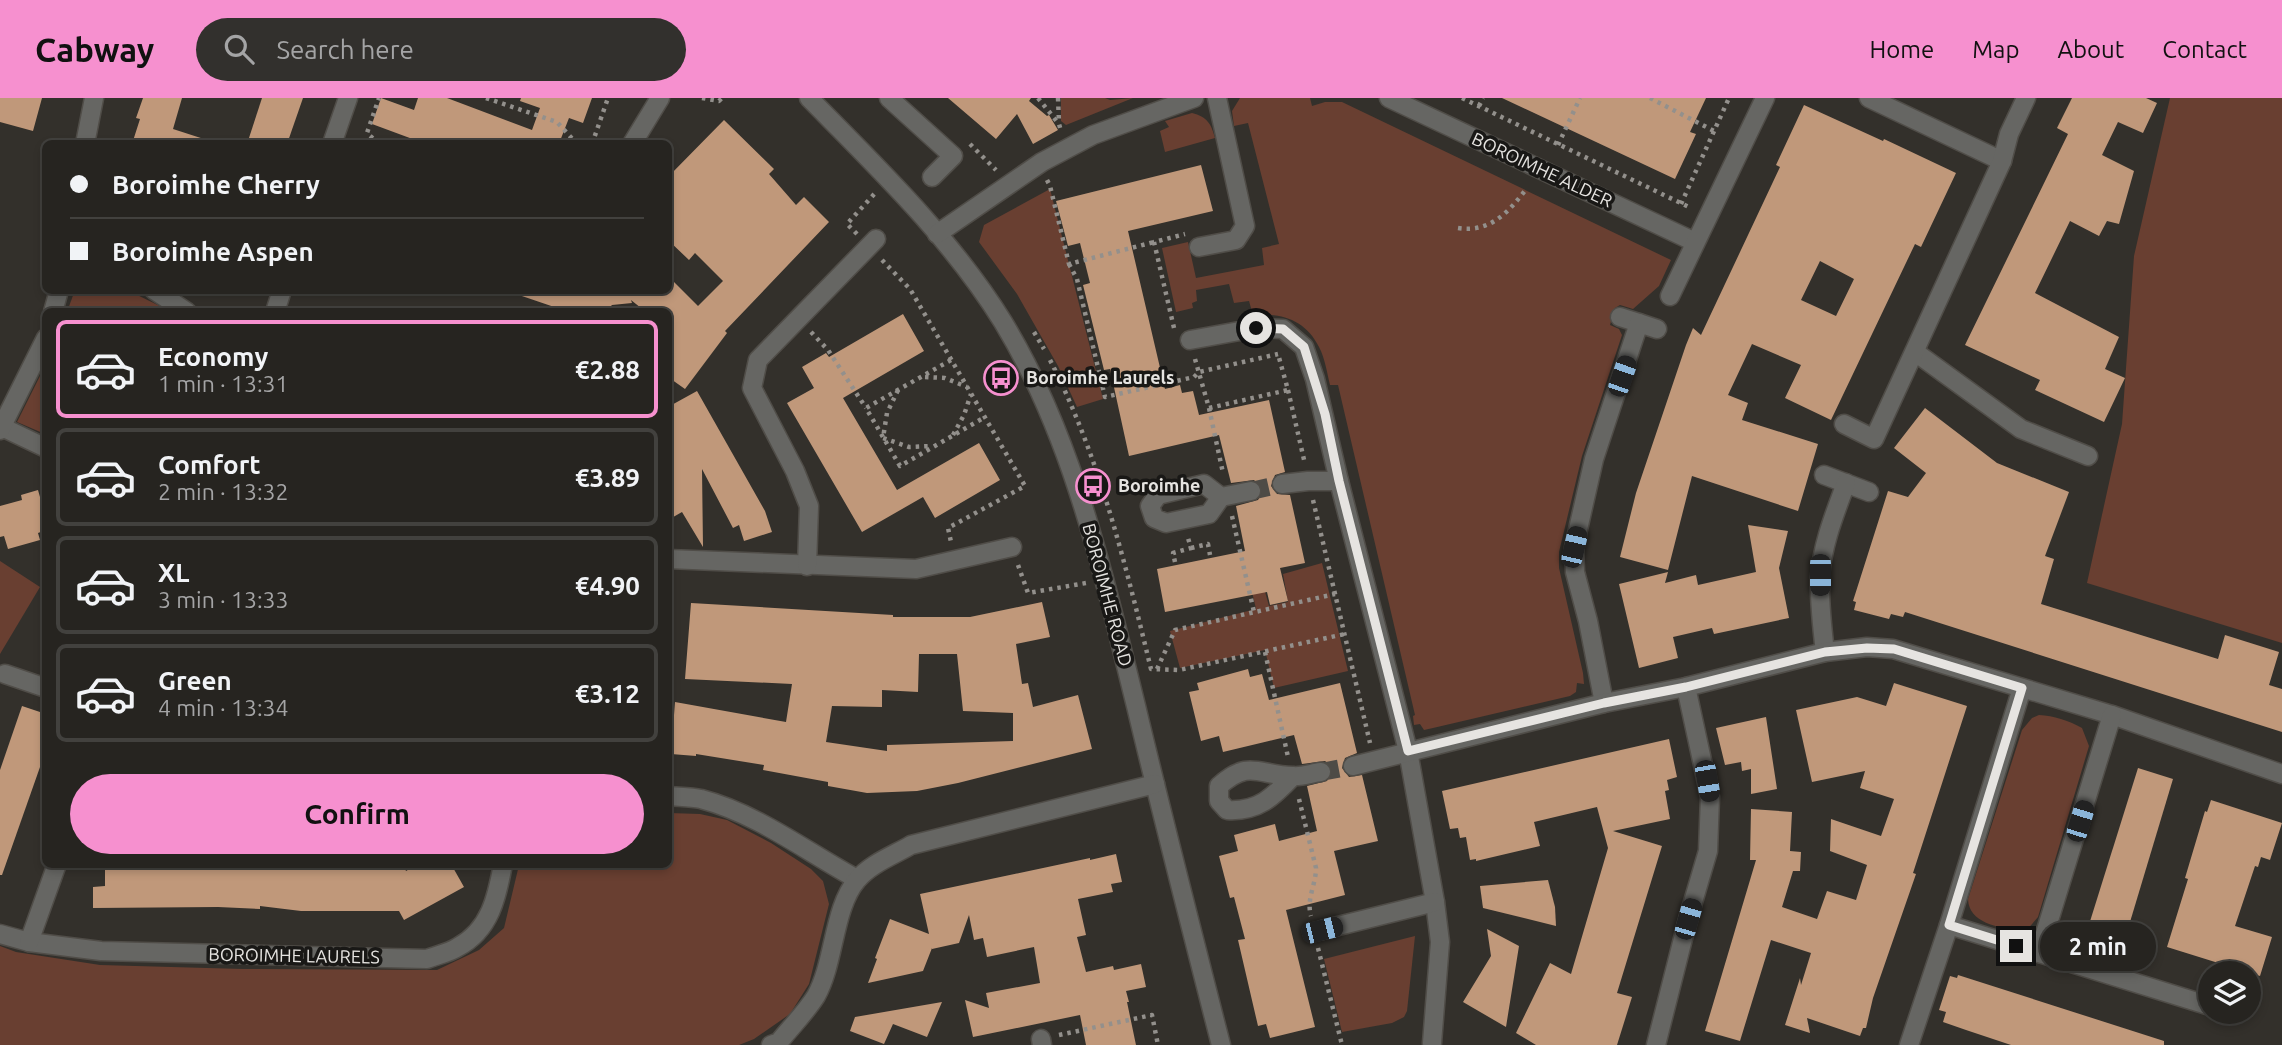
<!DOCTYPE html>
<html lang="en">
<head>
<meta charset="utf-8">
<style>
  body { margin:0; font-family:Ubuntu,sans-serif; background:#32302d; color:#f1f3f6; height:100vh; display:flex; flex-direction:column; font-size:26px; white-space:nowrap }
  * { box-sizing:border-box; margin:0 }
  p { font-size:23px; color:#a4a4a5 }
  .icon { flex:none; width:38px; height:38px; fill:none; stroke:currentColor; stroke-width:2; stroke-linecap:round; stroke-linejoin:round }
  .map { position:relative; flex:1; overflow:hidden }
  .panel { position:absolute; left:42px; top:210px; width:630px; height:560px; display:flex; flex-direction:column; background:#262420; border-radius:10px; box-shadow:0 4px 10px #0003,0 0 0 2px #42413e }
  .panel>* { flex:none }
  .banner { position:absolute; left:42px; top:42px; width:630px; height:154px; border-radius:10px; box-shadow:0 4px 10px #0003,0 0 0 2px #42413e; display:grid; align-content:center; height:154px; padding:0 28px; background:#262420 }
  .buttons { position:absolute; left:2198px; top:863px; display:grid; gap:14px }
  .buttons a { display:grid; place-items:center; width:63px; height:63px; border-radius:50%; background:#262420; box-shadow:0 4px 10px #0003,0 0 0 2px #42413e; font-size:35px }
  .end { position:absolute; width:32px; height:32px; margin:-16px; border:9px solid #e6e4e1; background:#111; box-shadow:0 0 0 4px #111 }
  .from { border-radius:50% }
  .bubble { position:absolute; height:49px; border-radius:24px; background:#262420; box-shadow:0 4px 10px #0003,0 0 0 2px #42413e; font-size:23px; font-weight:700; line-height:49px; text-align:center }
  .car { position:absolute; width:21px; height:42px; margin:-21px -10px; border-radius:9px; box-shadow:0 0 5px 2px #0007; background:linear-gradient(#222 24%,#8ab4d8 0 40%,#222 0 76%,#8ab4d8 0 86%,#222 0) }
  .banner b { display:flex; align-items:center; gap:24px; height:66px; font-size:26px }
  .banner b+b { border-top:2px solid #42413e }
  .banner i { width:18px; height:18px; background:#f1f3f6 }
  ul { padding:12px 0 0; list-style:none }
  li { display:flex; align-items:center; gap:21px; height:98px; margin:0 14px 10px; padding:0 14px; border:4px solid #42413e; border-radius:10px }
  li div { flex:1 }
  li b { display:block; font-size:26px }
  li em { font-style:normal; font-weight:700 }
  li.active { border-color:#f690cf }
  li>.icon { width:63px; height:63px; stroke-width:1.5 }
  .action { display:flex; gap:14px; margin-top:auto; padding:14px 28px }
  .action a { flex:1; height:80px; border-radius:42px; background:#f690cf; color:#111; font-size:28px; font-weight:700; line-height:80px; text-align:center }
  header { display:flex; align-items:center; gap:42px; box-sizing:border-box; height:98px; padding:0 35px; background:#f690cf; color:#111 }
  header strong { font-size:33px }
  nav { display:flex; gap:38px; margin-inline-start:auto; font-size:24px }
  .search { width:490px; height:63px; background:#32302d; display:flex; align-items:center; gap:18px; box-sizing:border-box; padding:0 24px; border-radius:38px; color:#a4a4a5; font-size:26px }
  .map>svg:first-child { display:block }
</style>
</head>
<body>
<header>
<strong>Cabway</strong>
<div class="search"><svg class="icon" aria-label="search" viewBox="0 0 24 24"><circle cx="10" cy="10" r="6"/><path d="M15 15l6 6"/></svg>Search here</div>
<nav><a>Home</a><a>Map</a><a>About</a><a>Contact</a></nav>
</header>
<div class="map">
<svg width="2282" height="947" viewBox="0 0 2282 947">
  <rect width="100%" height="100%" fill="#33302b"/>
  <g fill="#693f31">
    <polygon points="1061,0 1105,0 1110,2 1133,0 1066,27 1061,23"/>
    <path d="M1240,0H1310L1312,8L1325,4H1342L1671,162L1659,188L1633,211L1620,207L1615,210L1610,227L1619,231L1622,237L1582,358L1559,454V470L1583,575L1584,586L1577,585L1576,594L1570,598L1433,630L1424,632L1420,626L1414,627L1413,618L1415,617L1338,287H1330C1327,275 1325,260 1319,249C1306,222 1281,214 1253,217L1249,203L1234,205L1229,186L1196,192L1197,203L1192,205L1193,210L1176,214L1162,150L1188,144L1196,180L1264,167L1262,150L1279,146L1248,25L1234,28L1232,13Z"/>
    <polygon points="2170,0 2282,0 2282,545 2087,485 2122,326 2134,158"/>
    <path d="M1192,15C1207,19 1211,25 1215,40L1165,54L1160,33L1169,29L1165,23Z"/>
    <polygon points="1050,91 1103,301 1077,309 1058,268 1017,196 979,144 984,127"/>
    <polygon points="75,192 129,193 170,213 67,214"/>
    <polygon points="45,268 45,336 17,324"/>
    <polygon points="0,463 40,489 0,556"/>
    <polygon points="1322,465 1348,573 1274,590 1265,552 1180,570 1170,533 1256,511 1250,485 1262,483 1269,508 1288,504 1283,476"/>
    <path d="M2039,617C2054,618 2068,622 2082,630L2089,648L2038,819L2026,833L2019,834C1998,828 1969,826 1968,801L2022,632L2032,620Z"/>
    <polygon points="669,715 700,716 727,722 771,745 811,771 823,783 829,806 809,886 790,916 754,941 739,947 0,947 0,848 16,854 100,867 243,871 437,872 479,852 504,830 519,767 668,766"/>
    <polygon points="1415,838 1407,913 1404,919 1392,925 1342,934 1324,861"/>
  </g>
  <g fill="#c0987a" fill-rule="evenodd">
    <polygon points="0,0 42,0 33,33 0,24"/>
    <polygon points="143,0 182,0 173,31 207,42 206,46 132,46 140,21 136,20"/>
    <polygon points="262,0 303,0 287,46 247,46"/>
    <polygon points="381,0 414,12 418,0 447,0 532,32 540,10 520,3 521,0 592,0 583,25 569,20 560,43 563,46 426,46 372,26"/>
    <polygon points="948,0 1031,0 1029,3 1047,18 1049,17 1058,32 1033,46 1017,16 996,41"/>
    <polygon points="1502,0 1706,0 1690,34 1696,36 1675,81"/>
    <polygon points="2072,0 2146,0 2157,5 2143,35 2118,24 2102,57 2134,73 2119,126 2107,123 2099,138 2070,123 2035,195 2119,239 2105,271 2125,280 2104,324 2035,292 2040,282 1965,247 2068,36 2057,30"/>
    <path d="M1804,7L1883,43L1884,41L1956,75L1921,149L1915,146L1831,322L1785,300L1801,267L1752,246L1728,297L1748,305L1742,322L1818,346L1798,413L1692,378L1668,472L1620,459L1636,395L1686,247L1693,230L1701,237L1780,69L1776,67ZM1820,163L1854,181L1836,218L1801,202Z"/>
    <polygon points="724,22 774,71 769,76 796,107 804,99 829,124 725,233 727,235 685,291 668,279 668,214 646,214 631,202 632,205 612,207 605,214 599,214 595,209 566,213 516,196 516,192 668,192 668,186 672,182 698,208 723,183 695,155 689,162 668,142 668,79"/>
    <polygon points="1201,67 1213,113 1128,133 1165,291 1180,287 1182,295 1193,293 1199,317 1269,302 1285,374 1275,377 1271,388 1277,396 1290,397 1305,465 1280,470 1288,503 1270,507 1267,494 1165,514 1157,471 1245,453 1236,408 1258,402 1261,397 1262,390 1254,382 1231,385 1219,337 1129,358 1110,271 1104,272 1083,187 1090,185 1080,145 1068,148 1056,103"/>
    <polygon points="903,216 924,253 843,300 897,392 979,345 1000,382 935,420 923,399 862,434 787,305 814,290 802,269 826,255 829,259"/>
    <polygon points="697,293 765,413 772,434 744,443 739,427 733,430 702,371 703,449 682,414 668,422 668,309"/>
    <polygon points="1925,310 1997,365 2069,394 2045,458 2054,461 2041,506 2218,561 2225,537 2279,554 2269,587 2282,591 2282,634 1905,514 1903,519 1891,516 1889,521 1854,512 1856,504 1853,503 1888,393 1908,399 1926,375 1894,350"/>
    <polygon points="38,392 46,420 46,432 38,435 40,442 8,451 4,438 0,439 0,408 22,402 21,397"/>
    <polygon points="1748,427 1788,433 1779,470 1789,520 1714,536 1712,530 1673,539 1678,560 1639,570 1619,486 1668,474 1665,485 1696,477 1698,487 1756,474"/>
    <path d="M1042,504L1050,539L1016,546L1022,586L1028,585L1033,609L1078,597L1092,651L958,685L917,693L867,695L828,688V684L763,672L764,667L696,656V658L671,656L675,604L786,624L792,586L685,581L691,505L893,517V519H970ZM919,556H957L963,613L1013,615V643L887,647V653L826,644L832,608L882,609V592L918,594Z"/>
    <polygon points="1248,571 1250,579 1262,576 1269,602 1340,585 1357,655 1345,660 1342,670 1349,679 1362,677 1378,743 1334,753 1345,797 1286,812 1315,929 1270,940 1266,926 1258,928 1238,842 1245,841 1234,799 1230,800 1219,758 1238,753 1234,737 1275,726 1279,743 1317,733 1307,688 1327,683 1332,673 1329,666 1325,663 1302,666 1294,637 1223,654 1219,638 1201,643 1189,594 1199,592 1197,585"/>
    <polygon points="1894,585 1967,608 1913,775 1916,776 1873,900 1866,930 1863,930 1860,938 1807,920 1810,935 1785,927 1800,880 1801,887 1811,855 1771,842 1740,943 1705,933 1756,762 1750,762 1751,711 1792,714 1790,753 1801,754 1800,773 1793,773 1782,809 1817,821 1827,793 1856,802 1867,767 1830,753 1831,721 1881,738 1894,701 1860,690 1865,673 1812,684 1796,612 1857,599 1886,608"/>
    <polygon points="22,608 46,616 46,652 2,777 0,777 0,672"/>
    <polygon points="1766,619 1777,691 1751,696 1751,671 1742,673 1741,664 1725,667 1716,630"/>
    <polygon points="1669,641 1677,679 1667,682 1669,692 1665,693 1670,721 1613,733 1662,748 1617,895 1632,899 1617,947 1536,947 1516,935 1550,865 1571,876 1608,750 1597,709 1534,724 1540,748 1476,763 1476,761 1470,762 1466,739 1460,740 1458,730 1450,731 1442,693"/>
    <polygon points="2138,670 2173,681 2124,844 2087,833"/>
    <polygon points="2211,702 2282,725 2270,762 2261,759 2258,769 2255,768 2235,828 2272,839 2260,878 2167,849 2188,781 2185,780 2205,713 2207,714"/>
    <polygon points="1116,756 1122,784 1111,786 1113,794 1078,801 1086,837 1077,839 1086,874 1113,868 1114,872 1141,866 1146,889 1126,893 1129,904 1127,904 1136,947 1086,947 1080,917 973,939 965,902 989,910 986,895 1040,885 1034,849 987,859 983,840 974,842 969,817 959,845 932,851 932,850 923,873 868,885 877,861 875,860 890,821 929,836 920,796 1090,760 1090,762"/>
    <polygon points="105,766 231,766 231,769 281,770 281,768 310,769 334,766 403,766 406,773 418,766 451,766 464,789 404,822 399,813 301,813 260,808 260,811 218,809 93,810 93,789 105,788"/>
    <polygon points="1548,782 1555,809 1556,828 1483,810 1480,788"/>
    <polygon points="1487,831 1519,848 1506,929 1463,904 1491,858"/>
    <polygon points="1958,877 2164,943 2164,947 2011,947 1966,932 1943,924 1946,914 1939,912 1950,878 1957,880"/>
    <polygon points="942,904 927,939 893,926 884,946 850,933 855,919"/>
  </g>
  <g fill="none" stroke-linecap="round" stroke-linejoin="round">
    <g stroke="#4e4b46" stroke-width="18" stroke-dasharray="18 9" stroke-linecap="butt">
      <polyline points="1251,393 1282,386"/>
      <polyline points="1321,674 1353,668"/>
    </g>
    <g stroke="#504d48" stroke-width="21">
      <g id="minor">
        <path d="M809,0C878,70 951,140 1003,224C1074,341 1103,476 1136,608C1163,721 1192,834 1221,947"/>
        <polyline points="889,0 953,58 932,79"/>
        <polyline points="1389,0 1695,144"/>
        <polyline points="1869,0 2002,63"/>
        <polyline points="85,46 94,0"/>
        <polyline points="332,46 348,0"/>
        <polyline points="632,46 660,0"/>
        <polyline points="937,136 1042,64 1093,37 1194,0"/>
        <polyline points="1199,149 1236,142 1245,128 1217,0"/>
        <polyline points="154,192 187,214"/>
        <polyline points="1670,198 1765,0"/>
        <polyline points="53,214 59,192"/>
        <polyline points="275,214 282,192"/>
        <polyline points="1620,219 1639,225"/>
        <polyline points="1190,242 1256,230 1283,231 1304,249 1315,281 1339,383 1408,653 1435,804 1440,844 1432,945"/>
        <polyline points="1915,254 2021,331 2088,358"/>
        <polyline points="1844,326 1874,341 2002,63 2009,36 2026,0"/>
        <polyline points="2,329 46,350"/>
        <polyline points="0,332 46,240"/>
        <polyline points="1824,377 1869,394"/>
        <polyline points="1282,386 1308,383 1339,383"/>
        <polyline points="1221,399 1204,386 1158,397 1150,408 1154,420 1166,425 1209,416 1221,399 1251,393"/>
        <polyline points="668,461 916,471 1012,449"/>
        <polyline points="807,468 809,408 795,373 752,290 758,262 876,141"/>
        <path d="M1825,554C1822,529 1819,504 1820,479C1822,447 1835,415 1846,385"/>
        <polyline points="5,576 46,590"/>
        <polyline points="1604,605 1588,523 1575,474 1574,449 1594,361 1639,225 1657,231"/>
        <polyline points="1353,668 1604,605 1686,589 1825,554 1867,549 1893,551 2112,617 2282,676"/>
        <path d="M1293,678C1273,699 1258,714 1227,712L1219,703V688C1250,660 1259,678 1293,678C1302,679 1312,675 1321,674"/>
        <path d="M668,698C679,699 691,699 701,701C758,716 807,754 857,781"/>
        <polyline points="1949,827 2210,908"/>
        <polyline points="1322,832 1435,804"/>
        <path d="M0,836L29,844L101,853L427,861C437,857 449,855 458,849C490,832 497,799 503,766"/>
        <polyline points="29,844 57,766"/>
        <polyline points="2039,855 2112,617"/>
        <polyline points="1041,941 1042,947"/>
        <path d="M771,947L779,944C791,929 806,914 816,898C835,864 833,810 857,782C870,766 894,757 911,747L1155,686"/>
        <polyline points="1656,947 1688,821 1708,753 1710,699 1686,589"/>
        <polyline points="1909,947 1949,827 2022,590"/>
      </g>
    </g>
    <g stroke="#93908c" stroke-width="4.5" stroke-dasharray="3.5 5" stroke-linecap="butt">
      <polyline points="486,0 557,24 577,46"/>
      <polyline points="702,0 719,3 722,0"/>
      <polyline points="1038,0 1059,26 1061,33"/>
      <polyline points="1058,0 1059,25"/>
      <polyline points="1462,0 1691,110"/>
      <polyline points="1650,0 1714,33"/>
      <polyline points="1479,8 1483,0"/>
      <polyline points="379,46 367,35 379,0"/>
      <polyline points="592,46 608,0"/>
      <polyline points="970,46 996,72"/>
      <polyline points="1558,47 1580,0"/>
      <polyline points="1047,82 1050,88 1069,166 1154,144"/>
      <polyline points="1681,106 1729,0"/>
      <path d="M1458,130C1490,135 1509,114 1527,90"/>
      <polyline points="857,136 847,126 877,93"/>
      <polyline points="882,162 910,191 1025,388 948,430 951,444"/>
      <polyline points="1069,166 1077,181 1105,299 1194,279 1199,274 1278,256"/>
      <polyline points="1174,230 1154,144 1185,136"/>
      <polyline points="811,234 828,252 866,310"/>
      <polyline points="1034,234 1044,251"/>
      <polyline points="1195,261 1209,310 1288,292 1278,256"/>
      <polyline points="951,262 866,310 900,368 985,319"/>
      <path d="M1050,262C1100,360 1125,465 1151,571L1179,572L1345,536"/>
      <polyline points="925,279 945,280 967,289"/>
      <polyline points="898,292 887,315 883,340 909,349 931,348"/>
      <polyline points="1288,292 1305,366"/>
      <polyline points="1209,310 1223,375"/>
      <polyline points="953,337 964,317 971,296"/>
      <polyline points="1313,402 1370,645"/>
      <polyline points="1232,418 1254,514"/>
      <polyline points="1191,450 1208,446 1210,457"/>
      <polyline points="1175,464 1173,455 1191,450 1188,440"/>
      <polyline points="1018,467 1028,495 1086,485"/>
      <polyline points="1265,554 1288,659"/>
      <polyline points="1157,571 1175,532 1335,496"/>
      <path d="M1299,701L1316,770C1316,787 1306,801 1311,818"/>
      <polyline points="1318,850 1342,947"/>
      <polyline points="1059,937 1152,917 1158,947"/>
    </g>
    <use href="#minor" stroke="#666663" stroke-width="18"/>
  </g>
  <g fill="none" stroke-linecap="round" stroke-linejoin="round">
    <polyline stroke="#e6e4e1" stroke-width="9" points="1256,230 1283,231 1304,249 1325,316 1339,383 1408,653 1604,605 1686,589 1825,554 1867,550 1894,551 2022,590 1949,827 2016,848"/>
  </g>
  <defs>
    <g id="bus-ring" transform="scale(1.75)"><circle r="9.5" fill="#191816" stroke="#f690cf" stroke-width="1.5"/><path d="M-5-6H5V4H4V6H2V4H-2V6H-4V4H-5ZM-3.5-4V0h7V-4ZM-3.5 1.2v1.5H-2V1.2ZM2 1.2v1.5H3.5V1.2Z" fill="#f690cf"/></g>
  </defs>
  <g fill-rule="evenodd">
    <use href="#bus-ring" x="1001" y="280"/>
    <use href="#bus-ring" x="1093" y="388"/>
  </g>
  <g text-anchor="middle" stroke-width="7" stroke-linejoin="round" paint-order="stroke">
    <g font-size="18" fill="#e6e4e1" stroke="#191816">
      <text transform="translate(1542 72) rotate(25)" y="6">BOROIMHE ALDER</text>
      <text transform="translate(1107 497) rotate(75)" y="6">BOROIMHE ROAD</text>
      <text transform="translate(294 858) rotate(1)" y="6">BOROIMHE LAURELS</text>
    </g>
    <g font-size="18" font-weight="bold" fill="#e6e4e1" stroke="#191816" text-anchor="start">
      <text x="1026" y="286">Boroimhe Laurels</text>
      <text x="1118" y="394">Boroimhe</text>
    </g>
  </g>
</svg>
<div class="buttons">
<a><svg class="icon" aria-label="layers" viewBox="0 0 24 24"><path d="M12 4l9 5-9 5-9-5zM3 14l9 5 9-5"/></svg></a>
</div>
<i class="end from" style="left:1256px;top:230px"></i>
<i class="end" style="left:2016px;top:848px"></i>
<div class="bubble" style="left:2040px;top:824px;width:116px">2 min</div>
<i class="car" style="left:1622px;top:278px;rotate:19deg"></i>
<i class="car" style="left:1574px;top:449px;rotate:13deg"></i>
<i class="car" style="left:1820px;top:477px;rotate:180deg"></i>
<i class="car" style="left:1707px;top:683px;rotate:170deg"></i>
<i class="car" style="left:2080px;top:723px;rotate:17deg"></i>
<i class="car" style="left:1688px;top:821px;rotate:16deg"></i>
<i class="car" style="left:1322px;top:832px;rotate:76deg"></i>
<div class="banner">
<b><i class="from"></i>Boroimhe Cherry</b>
<b><i></i>Boroimhe Aspen</b>
</div>
<section class="panel">
<ul>
<li class="active"><svg class="icon" aria-label="car" viewBox="0 0 24 24"><path d="M5 17H2v-5l4-1 3-4h7l3 4 3 1v5h-3M9 17h6M6 11h13"/><circle cx="7" cy="17" r="2"/><circle cx="17" cy="17" r="2"/></svg><div><b>Economy</b><p>1 min · 13:31</p></div><em>€2.88</em></li>
<li><svg class="icon" aria-label="car" viewBox="0 0 24 24"><path d="M5 17H2v-5l4-1 3-4h7l3 4 3 1v5h-3M9 17h6M6 11h13"/><circle cx="7" cy="17" r="2"/><circle cx="17" cy="17" r="2"/></svg><div><b>Comfort</b><p>2 min · 13:32</p></div><em>€3.89</em></li>
<li><svg class="icon" aria-label="car" viewBox="0 0 24 24"><path d="M5 17H2v-5l4-1 3-4h7l3 4 3 1v5h-3M9 17h6M6 11h13"/><circle cx="7" cy="17" r="2"/><circle cx="17" cy="17" r="2"/></svg><div><b>XL</b><p>3 min · 13:33</p></div><em>€4.90</em></li>
<li><svg class="icon" aria-label="car" viewBox="0 0 24 24"><path d="M5 17H2v-5l4-1 3-4h7l3 4 3 1v5h-3M9 17h6M6 11h13"/><circle cx="7" cy="17" r="2"/><circle cx="17" cy="17" r="2"/></svg><div><b>Green</b><p>4 min · 13:34</p></div><em>€3.12</em></li>
</ul>
<div class="action"><a>Confirm</a></div>
</section>
</div>
</body>
</html>
